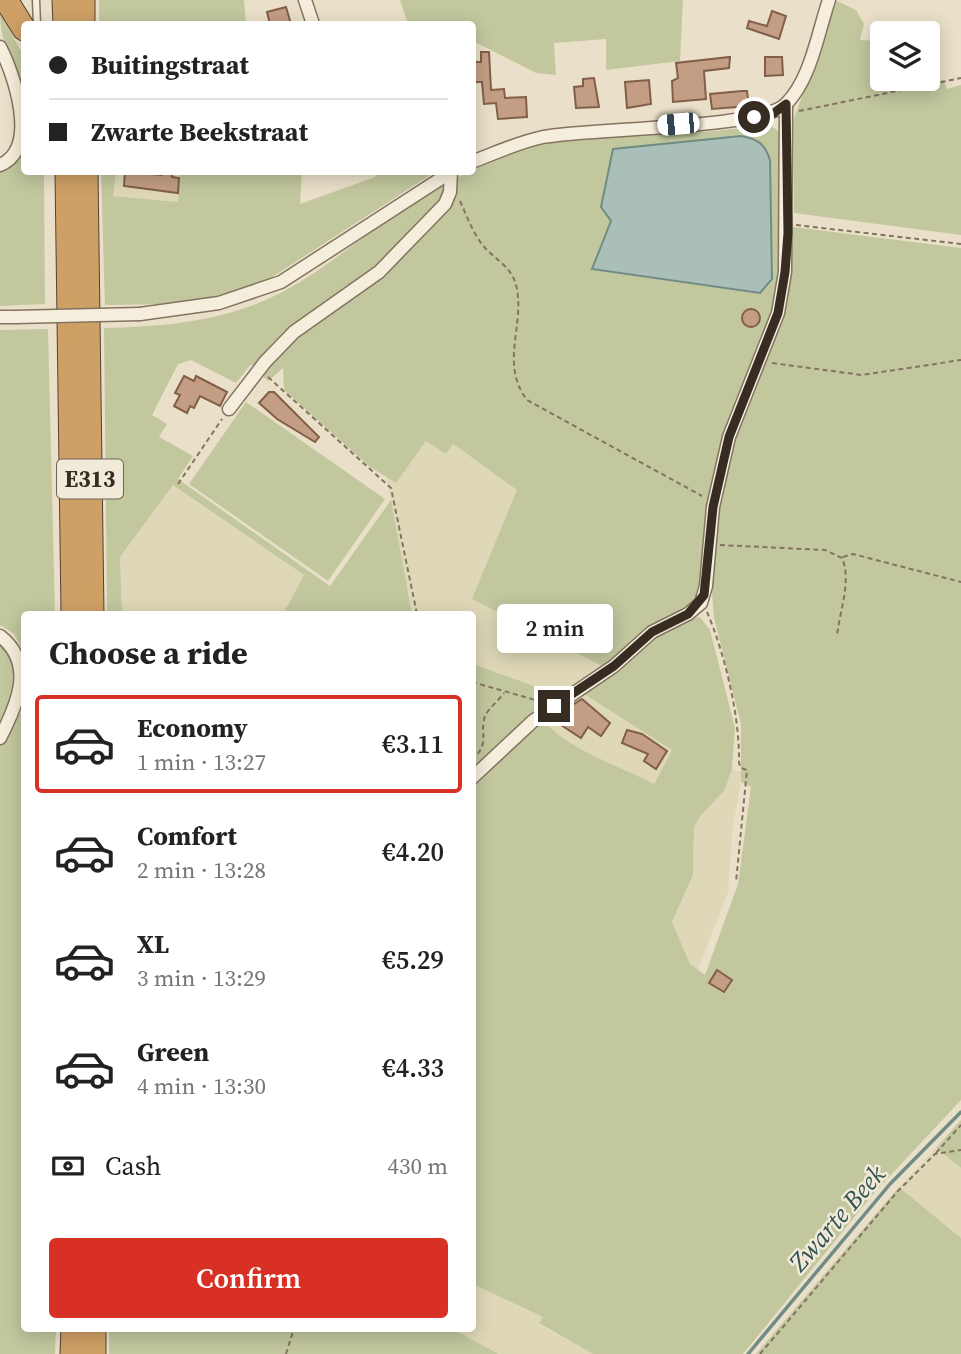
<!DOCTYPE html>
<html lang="en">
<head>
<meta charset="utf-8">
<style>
  body { margin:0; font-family:"Source Serif 4",serif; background:#f2f2f2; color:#222; height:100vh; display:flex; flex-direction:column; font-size:26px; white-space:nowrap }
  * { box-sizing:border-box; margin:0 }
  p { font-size:23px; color:#767676 }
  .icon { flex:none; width:38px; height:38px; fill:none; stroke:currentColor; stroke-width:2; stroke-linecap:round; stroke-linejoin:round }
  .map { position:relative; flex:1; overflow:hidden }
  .sheet { position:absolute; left:21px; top:611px; width:455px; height:721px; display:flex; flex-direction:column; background:#fff; border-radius:7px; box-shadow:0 4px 18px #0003 }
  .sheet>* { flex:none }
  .top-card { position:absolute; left:21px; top:21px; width:455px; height:154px; border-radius:7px; box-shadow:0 4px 18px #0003; display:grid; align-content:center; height:154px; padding:0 28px; background:#fff }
  .controls { position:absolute; left:870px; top:21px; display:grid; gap:14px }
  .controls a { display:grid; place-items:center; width:70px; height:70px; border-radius:7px; background:#fff; box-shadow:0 4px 18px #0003; font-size:35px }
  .end { position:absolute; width:32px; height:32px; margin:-16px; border:9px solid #362c22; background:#fff; box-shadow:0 0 0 4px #fff }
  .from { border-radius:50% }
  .bubble { position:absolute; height:49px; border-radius:7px; background:#fff; box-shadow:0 4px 18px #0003; font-size:23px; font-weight:600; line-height:49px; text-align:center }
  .car { position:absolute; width:21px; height:42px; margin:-21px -10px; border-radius:9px; box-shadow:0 0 5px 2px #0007; background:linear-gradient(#fff 24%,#345 0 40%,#fff 0 76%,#345 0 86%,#fff 0) }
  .top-card b { display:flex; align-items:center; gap:24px; height:66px; font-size:26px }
  .top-card b+b { border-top:2px solid #e0e0e0 }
  .top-card i { width:18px; height:18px; background:#222 }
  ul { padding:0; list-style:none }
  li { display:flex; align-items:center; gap:21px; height:98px; margin:0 14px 10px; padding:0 14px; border:4px solid transparent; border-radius:7px }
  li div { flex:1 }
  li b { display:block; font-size:26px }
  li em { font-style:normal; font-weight:600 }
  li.current { border-color:#d93025 }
  li>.icon { width:63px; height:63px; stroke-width:1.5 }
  h2 { padding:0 28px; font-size:32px; line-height:84px }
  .pay { display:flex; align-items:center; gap:18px; height:77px; padding:0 28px; font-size:26px }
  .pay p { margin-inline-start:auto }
  .cta { display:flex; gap:14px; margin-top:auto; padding:14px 28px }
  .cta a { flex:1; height:80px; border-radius:7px; background:#d93025; color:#fff; font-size:28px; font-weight:600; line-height:80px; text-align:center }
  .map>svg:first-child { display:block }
</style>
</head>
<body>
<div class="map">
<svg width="961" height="1354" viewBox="0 0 961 1354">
  <rect width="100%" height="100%" fill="#eae0c9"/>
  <g fill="#ded8b8">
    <polygon points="116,172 180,172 178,202 112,196"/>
    <polygon points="426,440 452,444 518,490 606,668 562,696 473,664 472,614 412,614 386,477 396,483"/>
    <polygon points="173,485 304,575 283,614 122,614 120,557"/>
    <polygon points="581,692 672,750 654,784 581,750 554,734 541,719"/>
    <polygon points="732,769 741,772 741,782 733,825 728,892 698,970 690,964 672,923 693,875 694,827 701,815 724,791"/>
    <polygon points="936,1148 961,1168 961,1238 899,1187"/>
    <polygon points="473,1284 543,1317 539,1324 593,1354 499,1354 450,1328 472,1328"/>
  </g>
  <g fill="#c2c79e" fill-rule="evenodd">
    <polygon points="99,0 244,0 246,24 99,24"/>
    <polygon points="400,0 683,0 680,61 606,70 606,39 554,43 556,75 536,73 473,41 472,24 408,24"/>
    <polygon points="837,1 856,10 864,24 860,40 878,41 879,31 890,33 882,33 882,79 912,79 913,87 943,80 947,89 961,85 961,235 794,213 793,121"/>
    <path d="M0,12L24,57V103C15,73 0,43 0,12Z"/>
    <path d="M766,123L777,130L782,138L784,173L776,298L736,405L701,584L692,606L606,668L472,599L517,490L453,444L446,454L426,441L396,483L370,467L284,390L283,368L268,381L251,364L236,383L191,360L178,364L152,415L167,424L159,437L193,456L178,479L330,586L391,500L412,614H283L304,575L173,485L120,557L122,614H107L104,328C159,327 219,322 270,298C312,279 347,248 385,222C431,191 472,167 524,150C601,124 688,142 766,123ZM767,152L772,279L592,268L611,221Z"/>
    <polygon points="24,152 24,172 44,172 45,304 0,306 0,172 12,166"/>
    <polygon points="101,172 116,172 113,196 178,202 180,172 302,172 300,204 375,177 376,172 435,172 269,279 227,295 186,304 105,305"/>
    <path d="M793,227L961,248V1100L874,1193L743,1354H593L539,1323L543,1317L473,1284V783L541,719C570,751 616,764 654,784L672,750L581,692C606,672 670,616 700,617L710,630L735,728L732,769L724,791L701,815L694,827L693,875L672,922L690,964L705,975L738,884L751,787L741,782V724L714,618L710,568L724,476L740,422L782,316L790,272Z"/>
    <polygon points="48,329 55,614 24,614 24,653 14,634 0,625 0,330"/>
    <polygon points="246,402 385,499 328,581 189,484"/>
    <path d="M0,644C17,662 14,685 8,707L24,715V1328H56L55,1354H0Z"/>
    <polygon points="473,664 562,696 473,773"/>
    <polygon points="961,1120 961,1168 936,1148"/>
    <polygon points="899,1187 961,1238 961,1354 756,1354"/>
    <polygon points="109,1328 450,1328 499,1354 109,1354"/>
  </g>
  <path fill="#a9bfb8" stroke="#718c85" stroke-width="2" d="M741,136C758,139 765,144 770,160L772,279L760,293L592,269L611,221L601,207L613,149Z"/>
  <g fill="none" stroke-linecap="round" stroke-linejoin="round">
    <polyline stroke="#718c85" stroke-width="3.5" points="748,1354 890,1184 961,1112"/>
  </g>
  <g fill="#c39e84" stroke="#815f48" stroke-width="2">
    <polygon points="286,7 291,24 270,24 267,12"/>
    <polygon points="772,11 786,16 779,39 747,28 749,21 767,26"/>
    <polygon points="481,52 489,52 491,90 504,89 505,98 526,97 527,117 498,119 496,103 484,104 482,82 472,82 472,62 481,62"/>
    <polygon points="730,57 729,68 704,71 706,99 673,102 672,81 678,78 676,63"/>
    <polygon points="765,57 782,57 783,75 765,76"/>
    <polygon points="594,78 599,107 576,108 574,87 583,86 583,79"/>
    <polygon points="649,80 651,104 627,108 625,82"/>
    <polygon points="742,91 747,91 749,106 712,109 710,94"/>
    <polygon points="125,172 162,175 162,172 173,172 172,177 179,178 178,193 124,186"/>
    <circle cx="751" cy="318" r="9"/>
    <polygon points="184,376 194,381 196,376 227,392 220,406 200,396 194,408 190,406 187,413 174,406 180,395 175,393"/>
    <polygon points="269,392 274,392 319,437 315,442 277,419 259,403"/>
    <polygon points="582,699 610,723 601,736 588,727 581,738 561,725 574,704"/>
    <polygon points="627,730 642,734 667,751 656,769 644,761 648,754 622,743"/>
    <polygon points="717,970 732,980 724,992 709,983"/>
  </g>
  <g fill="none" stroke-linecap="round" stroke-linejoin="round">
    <g stroke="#847360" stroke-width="9">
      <polyline id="service" points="36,0 37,24"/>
    </g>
    <g stroke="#847360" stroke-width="15">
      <g id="minor">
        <polyline points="305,0 313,24"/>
        <path d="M0,47C14,74 40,149 0,165"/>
        <path d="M472,162C495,153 519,142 543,137C589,128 762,129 786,104C811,79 818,32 829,0"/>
        <polyline points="140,314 219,303 281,282 451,172"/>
        <polyline points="0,317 15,317"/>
        <polyline points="229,409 265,362 294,332 379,272 445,204 450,192 451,172"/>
        <path d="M0,636C36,664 17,705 0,738"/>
        <polyline points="472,778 533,721 614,666 652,632 688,614 701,603 706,586 713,507 729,437 778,313 785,272 786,104"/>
      </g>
    </g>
    <g stroke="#534233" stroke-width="25">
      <g id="motorway">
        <polyline points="6,0 24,29"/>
        <polyline points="64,0 65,24"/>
        <polyline points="83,0 83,24"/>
        <polyline points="67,172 73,614"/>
        <polyline points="86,172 92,614"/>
        <polyline points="72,1354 73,1328"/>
        <polyline points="94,1354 94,1328"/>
      </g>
    </g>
    <g stroke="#847360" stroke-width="2" stroke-dasharray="5 3.5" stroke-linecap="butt">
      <polyline points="799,111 961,78"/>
      <path d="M460,201C466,214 471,228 479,240C489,257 511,264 516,285C526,323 499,363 527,400L702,496"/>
      <polyline points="796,225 961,244"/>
      <polyline points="772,363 862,375 961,360"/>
      <polyline points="268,377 391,488 417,614"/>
      <polyline points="178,484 222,419"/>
      <path d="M720,545L825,550L842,558C852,582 839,612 837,637"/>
      <polyline points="843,557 853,554 961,582"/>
      <path d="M707,612C725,654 740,717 739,763L741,768L747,770L736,882"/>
      <polyline points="472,682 539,701"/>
      <path d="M472,760C491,742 479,735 485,716C488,709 499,700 504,693"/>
      <polyline points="936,1153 961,1125"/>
      <polyline points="286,1354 294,1328"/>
      <polyline points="760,1354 898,1191 935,1154 961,1150"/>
    </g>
    <use href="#service" stroke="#f5eedc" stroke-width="6"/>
    <use href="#minor" stroke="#f5eedc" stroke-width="12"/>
    <use href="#motorway" stroke="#cea065" stroke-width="23"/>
    <g stroke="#847360" stroke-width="15" stroke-linecap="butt">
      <polyline id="minor-bridge" points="15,317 140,314"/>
    </g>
    <use href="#minor-bridge" stroke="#f5eedc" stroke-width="12"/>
  </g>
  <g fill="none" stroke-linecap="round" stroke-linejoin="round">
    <polyline stroke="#362c22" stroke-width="9" points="554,706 614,666 652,632 688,614 704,595 713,507 729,437 778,313 785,272 788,233 786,104 774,113 754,117"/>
  </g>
  <g text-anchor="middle" stroke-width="5" stroke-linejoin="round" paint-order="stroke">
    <rect fill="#f2ead8" stroke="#6e6559" stroke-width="2" x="57" y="459.5" width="66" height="39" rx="5"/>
    <g font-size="23" font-weight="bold" fill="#362c22">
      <text x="90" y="487">E313</text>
    </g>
    <g font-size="26" font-style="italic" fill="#335452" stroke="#f2ead8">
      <text transform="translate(837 1218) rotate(-49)" y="9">Zwarte Beek</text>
    </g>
  </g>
</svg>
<div class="controls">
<a><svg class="icon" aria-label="layers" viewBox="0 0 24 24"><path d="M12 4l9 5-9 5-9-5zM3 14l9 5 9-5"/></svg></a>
</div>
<i class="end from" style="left:754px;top:117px"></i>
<i class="end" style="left:554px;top:706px"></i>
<div class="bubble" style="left:497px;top:604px;width:116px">2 min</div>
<i class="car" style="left:678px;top:124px;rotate:265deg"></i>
<div class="top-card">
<b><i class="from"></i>Buitingstraat</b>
<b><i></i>Zwarte Beekstraat</b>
</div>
<section class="sheet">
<h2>Choose a ride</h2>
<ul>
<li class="current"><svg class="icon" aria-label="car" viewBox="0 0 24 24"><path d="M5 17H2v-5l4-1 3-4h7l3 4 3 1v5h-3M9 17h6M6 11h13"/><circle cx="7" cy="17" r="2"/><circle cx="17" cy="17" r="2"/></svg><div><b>Economy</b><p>1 min · 13:27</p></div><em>€3.11</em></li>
<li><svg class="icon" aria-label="car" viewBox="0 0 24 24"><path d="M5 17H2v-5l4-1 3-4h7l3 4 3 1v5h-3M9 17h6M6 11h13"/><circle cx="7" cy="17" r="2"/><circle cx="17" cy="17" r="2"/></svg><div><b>Comfort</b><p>2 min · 13:28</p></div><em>€4.20</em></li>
<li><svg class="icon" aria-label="car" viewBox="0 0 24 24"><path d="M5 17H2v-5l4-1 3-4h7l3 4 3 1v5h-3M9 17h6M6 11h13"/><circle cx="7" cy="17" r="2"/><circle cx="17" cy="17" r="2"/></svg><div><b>XL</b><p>3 min · 13:29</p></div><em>€5.29</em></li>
<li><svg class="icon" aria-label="car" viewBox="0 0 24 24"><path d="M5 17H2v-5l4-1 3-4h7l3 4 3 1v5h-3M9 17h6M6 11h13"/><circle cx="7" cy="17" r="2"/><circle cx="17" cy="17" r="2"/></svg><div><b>Green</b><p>4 min · 13:30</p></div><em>€4.33</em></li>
</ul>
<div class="pay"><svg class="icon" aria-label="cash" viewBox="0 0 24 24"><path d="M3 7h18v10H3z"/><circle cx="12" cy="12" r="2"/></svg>Cash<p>430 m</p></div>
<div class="cta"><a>Confirm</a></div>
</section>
</div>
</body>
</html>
